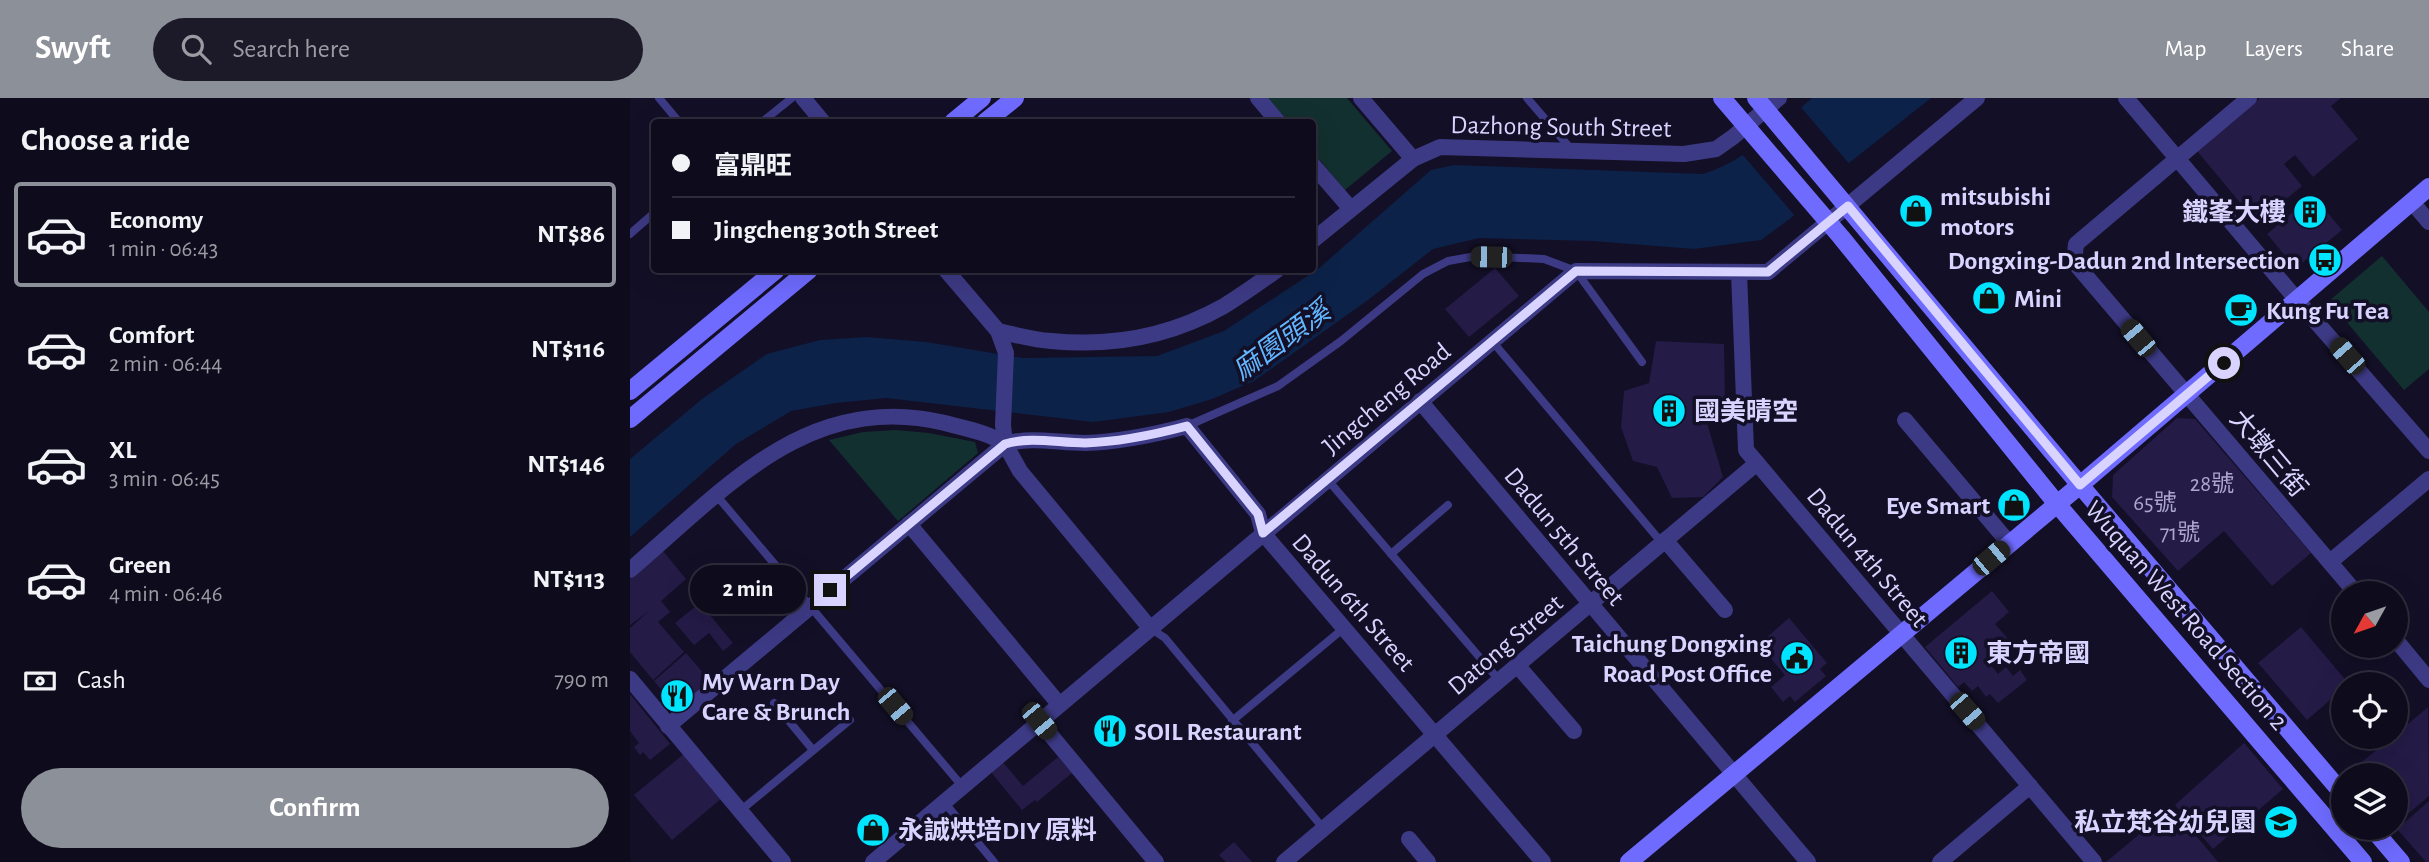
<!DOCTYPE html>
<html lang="en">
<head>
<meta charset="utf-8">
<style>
  body { margin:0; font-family:"Alegreya Sans","Noto Sans TC",sans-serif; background:#1c1929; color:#f1f3f6; height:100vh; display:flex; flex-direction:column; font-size:26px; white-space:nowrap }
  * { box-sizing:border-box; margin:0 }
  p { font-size:23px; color:#9b9ba3 }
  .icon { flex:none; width:38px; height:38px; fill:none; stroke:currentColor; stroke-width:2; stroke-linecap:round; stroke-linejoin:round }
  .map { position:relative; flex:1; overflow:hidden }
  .sheet { display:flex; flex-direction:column; background:#0e0b1c; width:630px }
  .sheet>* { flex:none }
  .top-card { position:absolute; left:21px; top:21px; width:665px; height:154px; border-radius:7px; box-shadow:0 7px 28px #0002,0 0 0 2px #2e2b3b; display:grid; align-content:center; height:154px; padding:0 21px; background:#0e0b1c }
  .needle { width:46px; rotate:230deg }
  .buttons { position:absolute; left:1701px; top:483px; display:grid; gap:14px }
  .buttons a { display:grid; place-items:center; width:77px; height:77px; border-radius:50%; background:#0e0b1c; box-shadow:0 7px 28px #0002,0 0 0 2px #2e2b3b; font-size:35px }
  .end { position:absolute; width:32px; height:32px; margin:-16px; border:9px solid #d9d4ff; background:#111; box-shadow:0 0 0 4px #111 }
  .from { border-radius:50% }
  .bubble { position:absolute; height:49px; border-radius:24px; background:#0e0b1c; box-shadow:0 7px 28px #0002,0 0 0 2px #2e2b3b; font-size:23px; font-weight:600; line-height:49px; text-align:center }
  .car { position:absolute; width:21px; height:42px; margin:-21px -10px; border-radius:9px; box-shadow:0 0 5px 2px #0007; background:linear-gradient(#222 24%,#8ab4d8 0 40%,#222 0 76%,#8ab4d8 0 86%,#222 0) }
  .top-card b { display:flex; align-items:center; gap:24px; height:66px; font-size:26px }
  .top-card b+b { border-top:2px solid #2e2b3b }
  .top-card i { width:18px; height:18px; background:#f1f3f6 }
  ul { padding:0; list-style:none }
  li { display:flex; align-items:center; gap:21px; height:105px; margin:0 14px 10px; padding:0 7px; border:4px solid transparent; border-radius:7px }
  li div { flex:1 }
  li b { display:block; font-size:26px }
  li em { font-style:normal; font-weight:600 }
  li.on { border-color:#8c9099 }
  li>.icon { width:63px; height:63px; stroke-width:1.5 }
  h2 { padding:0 21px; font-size:32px; line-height:84px }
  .pay { display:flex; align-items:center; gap:18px; height:77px; padding:0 21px; font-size:26px }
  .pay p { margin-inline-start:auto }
  .action { display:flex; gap:14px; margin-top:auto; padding:14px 21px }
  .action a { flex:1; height:80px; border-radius:42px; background:#8c9099; color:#fff; font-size:28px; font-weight:600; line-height:80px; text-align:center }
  header { display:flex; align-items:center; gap:42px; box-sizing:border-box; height:98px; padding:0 35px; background:#8c9099; color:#fff }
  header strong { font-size:33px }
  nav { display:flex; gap:38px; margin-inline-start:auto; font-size:24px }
  .search { width:490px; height:63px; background:#1c1929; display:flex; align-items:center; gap:18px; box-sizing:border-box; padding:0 24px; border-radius:38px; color:#9b9ba3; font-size:26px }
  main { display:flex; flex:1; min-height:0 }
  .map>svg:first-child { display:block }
</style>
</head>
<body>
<header>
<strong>Swyft</strong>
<div class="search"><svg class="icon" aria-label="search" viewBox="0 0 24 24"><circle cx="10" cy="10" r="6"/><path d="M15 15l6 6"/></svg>Search here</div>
<nav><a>Map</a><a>Layers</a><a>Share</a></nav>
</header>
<main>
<section class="sheet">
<h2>Choose a ride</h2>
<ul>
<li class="on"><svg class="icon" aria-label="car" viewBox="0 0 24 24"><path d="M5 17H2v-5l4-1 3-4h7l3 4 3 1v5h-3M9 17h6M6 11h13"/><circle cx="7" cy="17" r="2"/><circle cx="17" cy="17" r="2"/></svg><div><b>Economy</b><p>1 min · 06:43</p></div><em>NT$86</em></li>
<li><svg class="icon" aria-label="car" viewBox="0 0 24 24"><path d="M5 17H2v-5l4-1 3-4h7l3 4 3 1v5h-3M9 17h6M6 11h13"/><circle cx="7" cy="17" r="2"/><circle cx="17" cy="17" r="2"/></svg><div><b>Comfort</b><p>2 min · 06:44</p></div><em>NT$116</em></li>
<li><svg class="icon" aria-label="car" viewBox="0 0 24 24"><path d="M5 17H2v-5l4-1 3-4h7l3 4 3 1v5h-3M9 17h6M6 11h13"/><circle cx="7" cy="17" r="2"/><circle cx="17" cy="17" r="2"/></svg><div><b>XL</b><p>3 min · 06:45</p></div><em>NT$146</em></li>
<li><svg class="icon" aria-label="car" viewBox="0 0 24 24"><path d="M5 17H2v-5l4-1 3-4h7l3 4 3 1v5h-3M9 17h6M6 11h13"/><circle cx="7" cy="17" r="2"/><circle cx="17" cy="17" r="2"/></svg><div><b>Green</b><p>4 min · 06:46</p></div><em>NT$113</em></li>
</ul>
<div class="pay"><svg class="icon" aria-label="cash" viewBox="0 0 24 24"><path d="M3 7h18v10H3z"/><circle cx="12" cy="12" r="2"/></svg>Cash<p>790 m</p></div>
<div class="action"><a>Confirm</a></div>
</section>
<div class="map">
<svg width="1799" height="764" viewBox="0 0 1799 764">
  <rect width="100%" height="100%" fill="#130f26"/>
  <g fill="#12302f">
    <polygon points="637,0 717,0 762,53 715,92 683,54 682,24 658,24"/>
    <polygon points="1752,158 1799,214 1799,271 1774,292 1699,203"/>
    <polygon points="266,332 299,335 345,344 348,355 268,423 199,342 233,334"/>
  </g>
  <path fill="#0c2248" d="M1182,0H1301L1219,65L1162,119L1131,142L1064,151L963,143L849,140L803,151L738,202L624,283L582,301L539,314L463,324L256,300L206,305L161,313L106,346L0,439V361L72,301L137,256L190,242L237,239L296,244L393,260L527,258L594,233L688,171L801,72L824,67L1073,76C1115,64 1149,28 1182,0Z"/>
  <polygon fill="#130f26" points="1169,7 1221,68 1166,119 1112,56"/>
  <g fill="#241b47">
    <polygon points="1630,0 1711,0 1701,8 1728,41 1683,79 1665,57 1654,66 1672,88 1627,125 1567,53"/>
    <polygon points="1683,97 1712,132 1672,165 1661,165 1637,136"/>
    <polygon points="865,170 889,198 839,239 815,211"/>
    <polygon points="1026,243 1094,246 1095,302 1077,325 1093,379 1073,399 1042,400 1027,369 1003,363 991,329 994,293 1019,285"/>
    <polygon points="1547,320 1565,321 1681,455 1642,488 1594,433 1548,473 1482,399 1483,377"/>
    <polygon points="33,453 56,481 31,503 40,514 28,524 54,554 23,582 0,554 0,530 19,513 0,527 0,481"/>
    <polygon points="1362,493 1379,514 1365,526 1379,542 1356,561 1368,576 1376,569 1383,578 1390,572 1397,582 1368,605 1360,596 1356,599 1348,588 1342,593 1334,584 1328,589 1295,549"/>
    <polygon points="70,505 103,545 93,553 79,535 64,547 45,525"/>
    <polygon points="1159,520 1197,565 1190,571 1196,578 1165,604 1160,598 1153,604 1141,589 1155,577 1136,555 1143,549 1136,540"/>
    <polygon points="1671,529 1719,586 1713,586 1713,591 1677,622 1628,565"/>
    <polygon points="56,555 81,584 50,606 41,603 24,583"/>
    <polygon points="0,596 40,646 20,662 13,654 10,657 4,649 9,645 0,633"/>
    <polygon points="1798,609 1799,698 1766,726 1766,677 1722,677 1720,674 1762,639 1766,639 1766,636"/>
    <polygon points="1614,645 1653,691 1583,751 1545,707"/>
    <polygon points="55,655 92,700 42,742 4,697"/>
    <polygon points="428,659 442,675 407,704 405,702 392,712 360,673 372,663 393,688"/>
    <polygon points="1799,703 1799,764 1796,764 1767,731"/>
    <polygon points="1542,709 1588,764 1476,764"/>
    <polygon points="604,744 622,764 596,764 589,757"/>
  </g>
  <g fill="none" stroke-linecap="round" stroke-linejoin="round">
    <g stroke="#3d3a85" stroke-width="8">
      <polyline points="29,0 49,24"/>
      <polyline points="897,0 941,51"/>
      <polyline points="132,24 162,0"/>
      <polyline points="0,136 24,115"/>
      <polyline points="862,243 1032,445"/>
      <polyline points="557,328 648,288 711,243 793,176 818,163 846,158 914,161 946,173 1012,264"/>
      <polyline points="697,381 869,582"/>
      <polyline points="87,398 332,688"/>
      <polyline points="761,456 818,407"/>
      <polyline points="520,530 535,540 693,730"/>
      <polyline points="144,605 183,652"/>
      <polyline points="602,623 714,530"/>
      <polyline points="314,704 364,764"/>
      <polyline points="110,713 220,622"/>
    </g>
    <g stroke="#3d3a85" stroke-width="16">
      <polyline points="173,0 193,24"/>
      <polyline points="628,0 648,24"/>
      <polyline points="731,0 783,61"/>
      <polyline points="1496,0 1667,202 1799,353"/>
      <polyline points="1619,0 1446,146 1444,164 1726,495"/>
      <polyline points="682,66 721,111"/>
      <polyline points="1782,104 1799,124"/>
      <polyline points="682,143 783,61 810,49 1054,56 1086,51 1103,39 1149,0"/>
      <polyline points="316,172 368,233 376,255 373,327 375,346 390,373 520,530"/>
      <polyline points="1109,175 1116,352 1464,764"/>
      <path d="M368,233C386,237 404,242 421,243C482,249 541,238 594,208C612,197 630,184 647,172"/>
      <polyline points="790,303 1178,764"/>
      <polyline points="1275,322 1379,445"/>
      <polyline points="279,426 429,606"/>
      <polyline points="1035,442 1095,512"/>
      <polyline points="1700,464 1799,381"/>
      <path d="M0,472C94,392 178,292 315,325C337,331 357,334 375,346"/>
      <polyline points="1766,542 1799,582"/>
      <polyline points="887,567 944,633"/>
      <polyline points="0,581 153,764"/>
      <polyline points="409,623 526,764"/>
      <path d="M38,628L375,346C401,338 428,345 455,345C490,344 523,337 557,328L628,416L633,435L913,764"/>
      <polyline points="779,741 798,764"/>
      <polyline points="243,764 946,173 1138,174 1347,0"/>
      <polyline points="654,764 1127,365"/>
      <polyline points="1310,764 1400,688"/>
    </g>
    <g stroke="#6f6bff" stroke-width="18">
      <polyline points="1092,0 1211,139 1427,406 1733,764"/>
      <polyline points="1126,0 1450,387 1713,696"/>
      <polyline points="323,24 352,0"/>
      <polyline points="355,24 385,0"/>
      <polyline points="0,293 146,172"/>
      <polyline points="0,321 179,172"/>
      <polyline points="1742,730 1771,764"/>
      <polyline points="999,764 1450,387 1799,89"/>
    </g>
  </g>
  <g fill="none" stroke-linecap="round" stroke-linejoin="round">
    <path stroke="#d9d4ff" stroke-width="9" d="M200,492L375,346C401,338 428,345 455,345C490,344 523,337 557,328L628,416L633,435L946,173L1138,174L1218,108L1450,387L1594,265"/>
  </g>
  <defs>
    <g id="shop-disc" transform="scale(1.75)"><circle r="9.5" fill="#00e5ff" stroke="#130f26"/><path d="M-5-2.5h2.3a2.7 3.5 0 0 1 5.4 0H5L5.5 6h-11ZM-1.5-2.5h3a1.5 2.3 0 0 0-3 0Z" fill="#111"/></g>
    <g id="building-disc" transform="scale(1.75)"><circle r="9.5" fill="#00e5ff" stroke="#130f26"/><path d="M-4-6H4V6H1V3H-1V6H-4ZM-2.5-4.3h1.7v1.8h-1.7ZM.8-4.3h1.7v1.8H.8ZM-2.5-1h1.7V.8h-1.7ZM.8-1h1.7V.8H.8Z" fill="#111"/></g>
    <g id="bus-disc" transform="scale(1.75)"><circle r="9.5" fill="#00e5ff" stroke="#130f26"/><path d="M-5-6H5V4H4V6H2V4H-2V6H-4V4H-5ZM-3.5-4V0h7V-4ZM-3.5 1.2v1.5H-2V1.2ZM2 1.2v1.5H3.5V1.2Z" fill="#111"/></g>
    <g id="cafe-disc" transform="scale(1.75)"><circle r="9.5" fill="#00e5ff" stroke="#130f26"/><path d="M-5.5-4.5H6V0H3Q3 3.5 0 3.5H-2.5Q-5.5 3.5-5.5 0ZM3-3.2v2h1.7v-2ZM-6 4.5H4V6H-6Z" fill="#111"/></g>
    <g id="civic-disc" transform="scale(1.75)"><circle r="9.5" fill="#00e5ff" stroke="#130f26"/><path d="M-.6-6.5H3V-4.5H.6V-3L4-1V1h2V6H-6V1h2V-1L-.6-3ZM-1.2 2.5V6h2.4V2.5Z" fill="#111"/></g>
    <g id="restaurant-disc" transform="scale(1.75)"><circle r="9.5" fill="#00e5ff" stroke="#130f26"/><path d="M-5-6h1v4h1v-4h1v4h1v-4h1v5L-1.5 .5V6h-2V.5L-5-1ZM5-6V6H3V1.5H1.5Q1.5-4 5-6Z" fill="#111"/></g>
    <g id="school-disc" transform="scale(1.75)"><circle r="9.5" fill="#00e5ff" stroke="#130f26"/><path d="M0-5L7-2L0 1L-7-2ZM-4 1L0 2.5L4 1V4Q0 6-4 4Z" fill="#111"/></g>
  </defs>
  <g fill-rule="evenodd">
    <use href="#shop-disc" x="1286" y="113"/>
    <use href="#building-disc" x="1680" y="114"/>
    <use href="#bus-disc" x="1695" y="162"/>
    <use href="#shop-disc" x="1359" y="200"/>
    <use href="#cafe-disc" x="1611" y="212"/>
    <use href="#building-disc" x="1039" y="313"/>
    <use href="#shop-disc" x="1384" y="407"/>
    <use href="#building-disc" x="1331" y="555"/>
    <use href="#civic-disc" x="1167" y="560"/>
    <use href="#restaurant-disc" x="47" y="598"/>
    <use href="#restaurant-disc" x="480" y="633"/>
    <use href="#school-disc" x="1651" y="724"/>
    <use href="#shop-disc" x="243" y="732"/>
  </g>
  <g text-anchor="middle" stroke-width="7" stroke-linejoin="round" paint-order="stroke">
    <g font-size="23" fill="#aca6d1">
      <text x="1582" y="393">28號</text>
      <text x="1525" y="412">65號</text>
      <text x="1550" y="442">71號</text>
    </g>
    <g font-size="26" fill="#d9d4ff" stroke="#130f26">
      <text transform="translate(931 28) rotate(1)" y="9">Dazhong South Street</text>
      <text transform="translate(756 300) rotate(-40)" y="9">Jingcheng Road</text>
      <text transform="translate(1639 355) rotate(50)" y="9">大墩三街</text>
      <text transform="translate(935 438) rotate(50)" y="9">Dadun 5th Street</text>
      <text transform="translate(1238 459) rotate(50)" y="9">Dadun 4th Street</text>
      <text transform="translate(724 504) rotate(49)" y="9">Dadun 6th Street</text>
      <text transform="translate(1557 517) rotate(49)" y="9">Wuquan West Road Section 2</text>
      <text transform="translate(875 546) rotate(-40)" y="9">Datong Street</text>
    </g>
    <g font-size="26" font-weight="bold" fill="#d9d4ff" stroke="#130f26" text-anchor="start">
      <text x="1310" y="107">mitsubishi<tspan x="1310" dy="30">motors</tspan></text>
      <text x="1656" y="123" text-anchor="end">鐵峯大樓</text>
      <text x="1670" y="171" text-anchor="end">Dongxing-Dadun 2nd Intersection</text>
      <text x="1384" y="209">Mini</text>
      <text x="1636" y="221">Kung Fu Tea</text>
      <text x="1064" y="322">國美晴空</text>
      <text x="1360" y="416" text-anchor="end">Eye Smart</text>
      <text x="1142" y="554" text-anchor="end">Taichung Dongxing<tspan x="1142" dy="30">Road Post Office</tspan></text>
      <text x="1356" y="564">東方帝國</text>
      <text x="72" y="592">My Warn Day<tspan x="72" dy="30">Care &amp; Brunch</tspan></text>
      <text x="504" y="642">SOIL Restaurant</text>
      <text x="1626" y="733" text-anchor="end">私立梵谷幼兒園</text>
      <text x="268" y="741">永誠烘培DIY 原料</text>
    </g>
    <g font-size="28" font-style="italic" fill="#62b6ff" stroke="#130f26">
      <text transform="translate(651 242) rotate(-36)" y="10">麻園頭溪</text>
    </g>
  </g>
</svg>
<div class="buttons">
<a><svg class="needle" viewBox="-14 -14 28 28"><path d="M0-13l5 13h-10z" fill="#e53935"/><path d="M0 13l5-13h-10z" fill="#9b9ba3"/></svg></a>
<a><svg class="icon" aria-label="locate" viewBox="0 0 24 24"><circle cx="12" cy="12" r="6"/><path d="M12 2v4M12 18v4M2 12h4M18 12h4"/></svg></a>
<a><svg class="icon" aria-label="layers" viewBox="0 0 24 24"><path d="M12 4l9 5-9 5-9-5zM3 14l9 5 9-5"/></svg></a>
</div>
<i class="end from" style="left:1594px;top:265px"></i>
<i class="end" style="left:200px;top:492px"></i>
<div class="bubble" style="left:60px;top:467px;width:116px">2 min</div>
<i class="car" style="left:861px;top:159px;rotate:271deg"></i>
<i class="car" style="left:1508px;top:240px;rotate:320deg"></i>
<i class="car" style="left:1717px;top:258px;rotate:319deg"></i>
<i class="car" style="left:1361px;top:460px;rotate:50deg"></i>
<i class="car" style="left:265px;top:608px;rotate:140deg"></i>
<i class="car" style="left:1337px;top:613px;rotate:139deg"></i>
<i class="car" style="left:409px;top:623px;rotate:140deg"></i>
<div class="top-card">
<b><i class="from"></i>富鼎旺</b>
<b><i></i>Jingcheng 30th Street</b>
</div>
</div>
</main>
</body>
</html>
